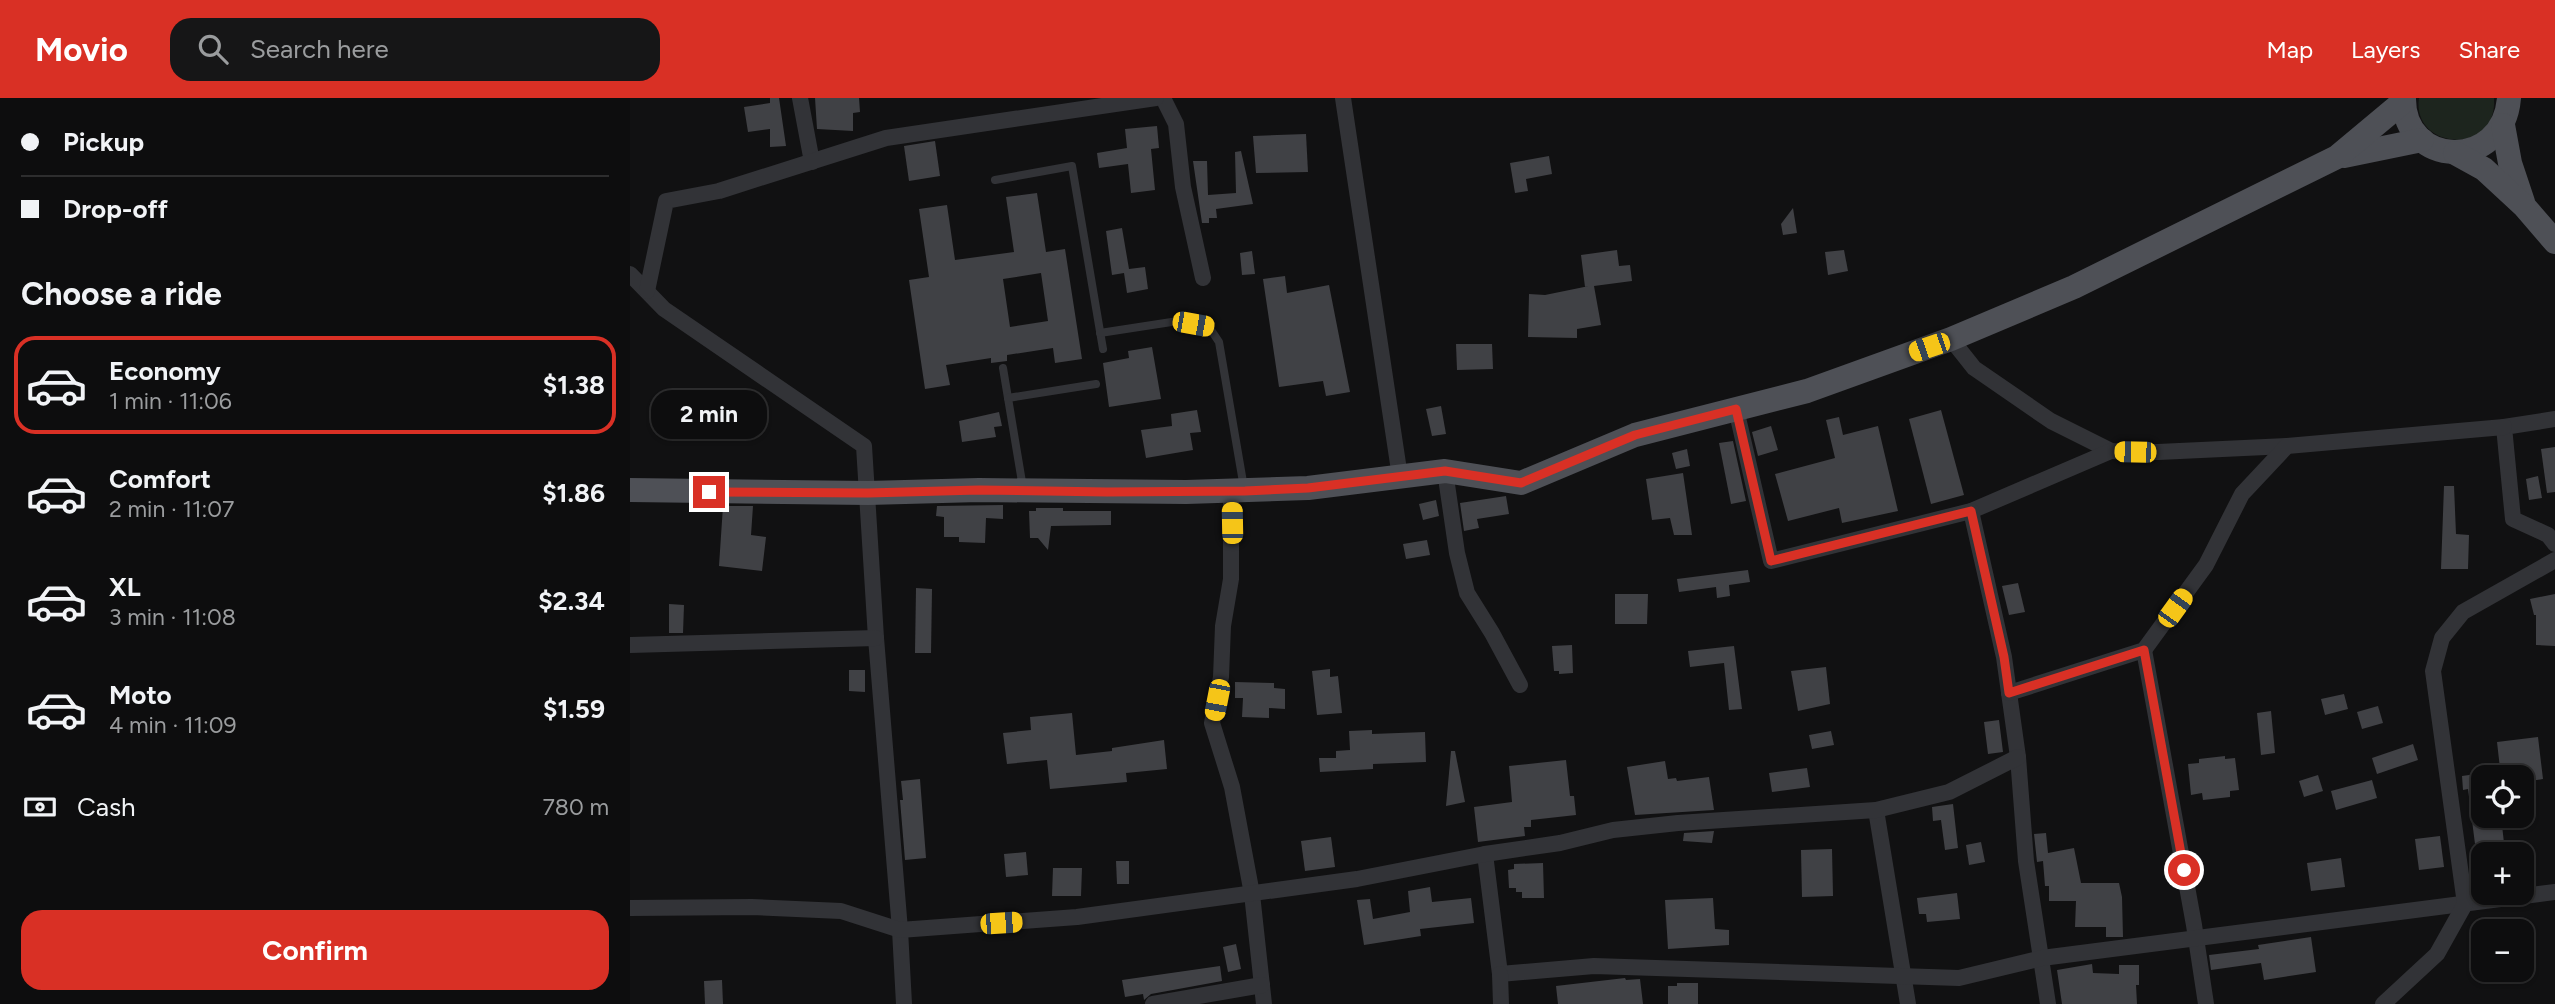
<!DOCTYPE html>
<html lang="en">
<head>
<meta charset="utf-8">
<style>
  body { margin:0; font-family:Figtree,sans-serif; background:#161617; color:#f1f3f6; height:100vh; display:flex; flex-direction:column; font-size:26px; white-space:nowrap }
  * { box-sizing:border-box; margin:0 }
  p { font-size:23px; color:#9a9c9e }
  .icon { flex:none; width:38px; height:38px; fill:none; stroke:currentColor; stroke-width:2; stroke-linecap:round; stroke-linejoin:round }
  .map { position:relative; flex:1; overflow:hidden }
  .details { display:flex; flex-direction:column; background:#0d0d0e; width:630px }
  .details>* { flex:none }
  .banner { display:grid; align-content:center; height:154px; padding:0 21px; background:#0d0d0e }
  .tools { position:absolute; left:1841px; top:667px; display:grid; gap:14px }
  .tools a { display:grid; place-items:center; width:63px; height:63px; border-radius:14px; background:#0d0d0e; box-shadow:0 2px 5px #0004,0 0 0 2px #2d2d2e; font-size:35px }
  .end { position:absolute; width:32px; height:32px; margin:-16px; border:9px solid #d93025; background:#fff; box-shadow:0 0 0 4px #fff }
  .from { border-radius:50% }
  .bubble { position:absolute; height:49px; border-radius:21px; background:#0d0d0e; box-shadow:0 2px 5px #0004,0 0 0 2px #2d2d2e; font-size:23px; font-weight:700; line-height:49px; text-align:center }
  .car { position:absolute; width:21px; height:42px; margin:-21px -10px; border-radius:9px; box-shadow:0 0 5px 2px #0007; background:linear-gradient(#f5c518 24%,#345 0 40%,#f5c518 0 76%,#345 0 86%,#f5c518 0) }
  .banner b { display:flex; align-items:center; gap:24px; height:66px; font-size:26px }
  .banner b+b { border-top:2px solid #2d2d2e }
  .banner i { width:18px; height:18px; background:#f1f3f6 }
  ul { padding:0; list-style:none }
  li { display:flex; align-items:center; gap:21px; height:98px; margin:0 14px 10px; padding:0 7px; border:4px solid transparent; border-radius:21px }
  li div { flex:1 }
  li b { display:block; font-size:26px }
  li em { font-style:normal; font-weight:700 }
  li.current { border-color:#d93025 }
  li>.icon { width:63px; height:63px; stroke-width:1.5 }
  h2 { padding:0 21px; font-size:32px; line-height:84px }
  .pay { display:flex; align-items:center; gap:18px; height:77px; padding:0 21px; font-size:26px }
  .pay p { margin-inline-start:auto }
  .button { display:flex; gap:14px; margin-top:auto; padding:14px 21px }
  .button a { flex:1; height:80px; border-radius:21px; background:#d93025; color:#fff; font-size:28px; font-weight:700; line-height:80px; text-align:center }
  header { display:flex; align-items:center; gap:42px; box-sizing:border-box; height:98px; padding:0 35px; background:#d93025; color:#fff }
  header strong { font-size:33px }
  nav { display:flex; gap:38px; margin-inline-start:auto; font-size:24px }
  .search { width:490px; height:63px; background:#161617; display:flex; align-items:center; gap:18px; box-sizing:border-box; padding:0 24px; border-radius:21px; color:#9a9c9e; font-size:26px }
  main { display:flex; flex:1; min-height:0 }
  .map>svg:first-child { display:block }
</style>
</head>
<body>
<header>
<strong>Movio</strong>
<div class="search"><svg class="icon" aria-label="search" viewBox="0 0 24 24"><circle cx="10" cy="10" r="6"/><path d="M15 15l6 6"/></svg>Search here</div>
<nav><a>Map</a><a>Layers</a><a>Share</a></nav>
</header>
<main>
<section class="details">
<div class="banner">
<b><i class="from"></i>Pickup</b>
<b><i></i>Drop-off</b>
</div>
<h2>Choose a ride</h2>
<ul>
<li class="current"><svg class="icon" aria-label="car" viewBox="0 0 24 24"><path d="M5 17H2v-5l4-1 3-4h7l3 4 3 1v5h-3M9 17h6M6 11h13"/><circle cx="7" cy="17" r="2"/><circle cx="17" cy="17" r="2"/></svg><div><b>Economy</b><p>1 min · 11:06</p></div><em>$1.38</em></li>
<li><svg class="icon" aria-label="car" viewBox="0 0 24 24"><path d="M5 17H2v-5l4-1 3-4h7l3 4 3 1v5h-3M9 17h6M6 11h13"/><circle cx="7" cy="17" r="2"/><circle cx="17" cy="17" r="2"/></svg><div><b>Comfort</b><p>2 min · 11:07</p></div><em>$1.86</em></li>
<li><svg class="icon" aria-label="car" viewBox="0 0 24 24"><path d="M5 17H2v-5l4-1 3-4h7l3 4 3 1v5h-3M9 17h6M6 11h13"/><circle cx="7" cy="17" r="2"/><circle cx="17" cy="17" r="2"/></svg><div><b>XL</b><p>3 min · 11:08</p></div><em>$2.34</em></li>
<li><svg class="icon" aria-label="car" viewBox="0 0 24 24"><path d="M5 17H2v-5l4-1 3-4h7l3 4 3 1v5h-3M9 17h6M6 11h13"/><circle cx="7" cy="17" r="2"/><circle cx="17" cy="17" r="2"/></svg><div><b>Moto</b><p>4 min · 11:09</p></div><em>$1.59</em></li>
</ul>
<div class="pay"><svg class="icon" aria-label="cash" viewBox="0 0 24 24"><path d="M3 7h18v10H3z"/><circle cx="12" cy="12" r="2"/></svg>Cash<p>780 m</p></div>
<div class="button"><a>Confirm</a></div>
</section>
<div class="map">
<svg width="1925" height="906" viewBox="0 0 1925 906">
  <rect width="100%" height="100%" fill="#111112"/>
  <path fill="#1d251e" d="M1789,0H1864C1868,59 1781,52 1789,0Z"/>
  <g fill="#404145" fill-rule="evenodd">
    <polygon points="140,0 149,0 156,48 140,49 140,31 118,34 114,9 140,5"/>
    <polygon points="185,0 229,0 230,14 223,15 223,33 187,31"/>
    <polygon points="527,28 529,50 521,51 525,92 501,95 498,66 469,70 467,55 497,50 495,31"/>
    <polygon points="676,36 678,74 626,75 623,38"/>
    <polygon points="305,43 310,78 279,83 274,48"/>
    <polygon points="611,53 623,106 586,111 587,120 579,120 579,125 572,125 563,63 577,63 578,97 606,95 605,54"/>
    <polygon points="919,58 922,76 896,81 898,93 885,95 880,65"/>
    <path d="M407,95L416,154L435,151L452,261L425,265L423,250L377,257V263L361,265V260L316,267L320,287L295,291L279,182L299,179L289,111L317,107L325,162L384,154L376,99ZM411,175L418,223L380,229L373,181Z"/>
    <polygon points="1163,110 1167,135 1153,137 1151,126"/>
    <polygon points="492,130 499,171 515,169 518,191 497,195 494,175 482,177 476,133"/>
    <polygon points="987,152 989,168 1000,167 1002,183 964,188 971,227 947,231 947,240 898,239 899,196 915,197 959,188 955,189 951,157"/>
    <polygon points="1214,152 1218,173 1198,177 1195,154"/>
    <polygon points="622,153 625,176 612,177 610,155"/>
    <polygon points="655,178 657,195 699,187 720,294 696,298 693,283 649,289 633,181"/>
    <polygon points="826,246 862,246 863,271 827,272"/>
    <polygon points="522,249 531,301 479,309 473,265 499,260 498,253"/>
    <polygon points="811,308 816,336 802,338 796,311"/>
    <polygon points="567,312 571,334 560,335 563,352 516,360 511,332 542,328 541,316"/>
    <polygon points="1311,312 1334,397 1301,406 1279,321"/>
    <polygon points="369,314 372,328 364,329 366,339 332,344 329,323"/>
    <polygon points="1209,319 1213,337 1248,328 1268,413 1212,425 1209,410 1158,423 1145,376 1205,360 1196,322"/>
    <polygon points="1141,328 1148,352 1128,358 1122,334"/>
    <polygon points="1103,343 1116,403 1101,406 1089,345"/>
    <polygon points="1925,349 1925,394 1917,395 1911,351"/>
    <polygon points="1057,351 1060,368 1046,371 1042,355"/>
    <polygon points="1053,375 1062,437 1044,437 1040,420 1022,422 1016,381"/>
    <polygon points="1908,378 1912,400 1899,402 1896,381"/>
    <polygon points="1814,388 1824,388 1826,436 1839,437 1838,471 1811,471"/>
    <polygon points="876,398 879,416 847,421 849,430 834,433 830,405"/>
    <polygon points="806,402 809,418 793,422 789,406"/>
    <polygon points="373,407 373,421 356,420 355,445 329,444 329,439 314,439 314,419 306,418 307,408"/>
    <polygon points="93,408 123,408 121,437 136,439 132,473 89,468"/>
    <polygon points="406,410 433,410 433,413 481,413 481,427 421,428 418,452 408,440 400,440 399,413 406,413"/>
    <polygon points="797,442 800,457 776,461 773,446"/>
    <polygon points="1118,472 1120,484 1099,487 1100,498 1087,500 1086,489 1049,494 1047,481"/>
    <polygon points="1388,485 1395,514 1379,517 1372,488"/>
    <polygon points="286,490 302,491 301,555 285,555"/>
    <polygon points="985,496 1018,496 1017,526 985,526"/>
    <polygon points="1925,496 1925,548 1906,547 1906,517 1904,517 1900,501"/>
    <polygon points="39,506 54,507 53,535 39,535"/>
    <polygon points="942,547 943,575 929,576 929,573 924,573 922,548"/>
    <polygon points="1104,548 1112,611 1099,612 1094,565 1060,569 1058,553"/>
    <polygon points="1196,569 1200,606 1168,613 1161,573"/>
    <polygon points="700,571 700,579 708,578 712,615 687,617 682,573"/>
    <polygon points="219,572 235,572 235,594 219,593"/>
    <polygon points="605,584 644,585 644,590 655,591 655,611 639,610 639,620 612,619 613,600 605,600"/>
    <polygon points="1714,596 1718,611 1695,617 1691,601"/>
    <polygon points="1748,608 1753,625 1732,631 1727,614"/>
    <polygon points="1641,613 1645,655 1631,657 1627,615"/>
    <polygon points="442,615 446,657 482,653 482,650 534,642 537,671 496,675 497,684 420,691 417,662 377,666 373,635 401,632 400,619"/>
    <polygon points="1369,622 1373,654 1358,656 1354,624"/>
    <polygon points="742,632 742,636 795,634 796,664 743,666 743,671 690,674 689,660 706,660 706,653 720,652 719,633"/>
    <polygon points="1201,633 1204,647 1182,651 1179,637"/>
    <polygon points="1908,639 1913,681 1892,684 1892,679 1871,679 1867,644"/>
    <polygon points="1783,646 1788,662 1747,676 1742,660"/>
    <polygon points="821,653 825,653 835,704 816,708"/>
    <polygon points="1595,658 1595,661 1605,660 1609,692 1600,693 1600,699 1573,702 1572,695 1561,697 1558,666 1569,665 1569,661"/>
    <polygon points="936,662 940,698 944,698 946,717 901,722 901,729 894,729 895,738 848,744 844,709 882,704 879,668"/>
    <polygon points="1035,663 1038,681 1046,680 1047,683 1079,679 1084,712 1005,717 997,669"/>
    <polygon points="1177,670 1180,689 1142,694 1139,675"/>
    <polygon points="1853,675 1853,718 1871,718 1874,745 1851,749 1851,745 1845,746 1838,691 1833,692 1832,678"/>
    <polygon points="1688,677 1693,693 1674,699 1669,683"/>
    <polygon points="290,681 296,760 275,762 270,702 273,702 271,683"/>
    <polygon points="1742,682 1747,700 1706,712 1701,693"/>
    <polygon points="1323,706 1328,750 1315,752 1311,722 1303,723 1302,709"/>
    <polygon points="1084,733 1082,745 1053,743 1054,735"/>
    <polygon points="1416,735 1418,755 1444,750 1451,785 1489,785 1492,799 1493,839 1476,839 1476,829 1445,829 1446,803 1419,803 1419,788 1415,788 1413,763 1407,764 1404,736"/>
    <polygon points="1810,738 1814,769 1789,772 1785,741"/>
    <polygon points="701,739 705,769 675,773 671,743"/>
    <polygon points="1351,744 1355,764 1339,767 1336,747"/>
    <polygon points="1202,751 1203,798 1172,799 1171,752"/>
    <polygon points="396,754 398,777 376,779 374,756"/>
    <polygon points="1711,760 1715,789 1681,793 1677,765"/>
    <polygon points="486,763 499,763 499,786 487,786"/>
    <polygon points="913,765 914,800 892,800 892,794 886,794 886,790 879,790 878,772 884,771 884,766"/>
    <polygon points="423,770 452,770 451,798 422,798"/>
    <polygon points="800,789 802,804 841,800 844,825 790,831 791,838 734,847 727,802 740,801 743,821 780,814 778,793"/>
    <polygon points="1327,795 1330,821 1297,824 1296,816 1289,816 1287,800"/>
    <polygon points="1083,800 1085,831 1099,832 1099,847 1038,851 1035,802"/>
    <polygon points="1681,839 1686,874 1634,882 1631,865 1581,872 1579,857 1629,851 1628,847"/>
    <polygon points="606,846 611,871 598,874 593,849"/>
    <polygon points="1462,866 1463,875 1489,876 1489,867 1509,867 1509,887 1506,887 1507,906 1432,906 1427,872"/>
    <polygon points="590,868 592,883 521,896 514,902 513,896 495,899 492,882"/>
    <polygon points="995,880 996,882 1010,881 1013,906 928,906 926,888"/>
    <polygon points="92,882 93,906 75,906 74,883"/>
    <polygon points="1047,885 1068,885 1068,906 1038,906 1038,888 1047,888"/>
  </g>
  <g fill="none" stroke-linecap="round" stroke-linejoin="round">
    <g stroke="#323337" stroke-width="8">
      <polyline points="365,82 442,68 473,251"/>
      <polyline points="470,235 548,223 579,229 589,244 614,390"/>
      <polyline points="373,270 393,390"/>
      <polyline points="378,300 466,286"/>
    </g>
    <g stroke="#323337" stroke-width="16">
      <polyline points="170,0 182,64"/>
      <polyline points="533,0 546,26 553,89 573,180"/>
      <polyline points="713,0 770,379"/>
      <polyline points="0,176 34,211 234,348 246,540 270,832 274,906"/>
      <polyline points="17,193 36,103 89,93 256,40 526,0"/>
      <polyline points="1321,241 1344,270 1421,323 1481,353 1528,354 1657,348"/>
      <polyline points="1106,311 1141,463 1341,413 1481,353"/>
      <polyline points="1925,321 1874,329 1883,421 1918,437 1925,446"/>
      <polyline points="815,373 827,455 837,495 862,535 890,587"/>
      <polyline points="601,392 601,481 593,528 591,579 582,625 602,689 622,796 634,906"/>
      <polyline points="1341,413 1374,559 1388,659 1396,763 1418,906"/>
      <polyline points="0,547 246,540"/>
      <polyline points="1514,552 1564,827 1576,906"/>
      <polyline points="1379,595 1514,552 1576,467 1612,396 1657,348 1874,329"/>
      <polyline points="1246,712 1278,906"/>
      <polyline points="855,756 870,876 964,868 1329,880 1412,860 1925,794"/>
      <polyline points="0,810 122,809 211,813 270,832 447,819 727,781 855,756 930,745 983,732 1048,725 1246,712 1319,694 1388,659"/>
      <polyline points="870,876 871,906"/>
      <polyline points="523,906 632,887"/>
      <polyline points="1753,906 1807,856 1835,806 1803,573 1812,540 1833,514 1925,462"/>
    </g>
    <g stroke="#4e5056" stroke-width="24">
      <path d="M1774,0C1773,70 1873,74 1879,0"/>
      <polyline points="1873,27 1880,65 1893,104"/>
      <polyline points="1825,55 1854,71 1894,108 1925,144"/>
      <polyline points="1714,58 1792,42"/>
      <polyline points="0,392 238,395 349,392 556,394 678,390 815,373 891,385 1005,337 1177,293 1321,241 1444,189 1707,59 1774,3"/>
    </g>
  </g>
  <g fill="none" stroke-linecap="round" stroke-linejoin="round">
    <polyline stroke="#d93025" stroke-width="9" points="79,394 238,395 349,392 477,394 615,393 678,390 815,373 891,385 1005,337 1106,311 1141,463 1341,413 1374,559 1379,595 1514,552 1554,772"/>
  </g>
</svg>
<div class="tools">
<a><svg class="icon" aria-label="locate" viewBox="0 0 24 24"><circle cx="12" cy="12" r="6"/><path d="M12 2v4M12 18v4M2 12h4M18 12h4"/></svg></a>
<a>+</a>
<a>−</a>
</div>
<i class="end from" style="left:1554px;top:772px"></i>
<i class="end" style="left:79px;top:394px"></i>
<div class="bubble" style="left:21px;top:292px;width:116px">2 min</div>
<i class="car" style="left:563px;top:226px;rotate:100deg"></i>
<i class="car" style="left:1299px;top:249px;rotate:251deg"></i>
<i class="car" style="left:1505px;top:354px;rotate:271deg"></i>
<i class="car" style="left:602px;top:425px;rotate:359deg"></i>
<i class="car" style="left:1545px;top:510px;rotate:36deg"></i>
<i class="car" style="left:587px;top:602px;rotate:191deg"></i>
<i class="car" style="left:371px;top:825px;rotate:86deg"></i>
</div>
</main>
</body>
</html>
